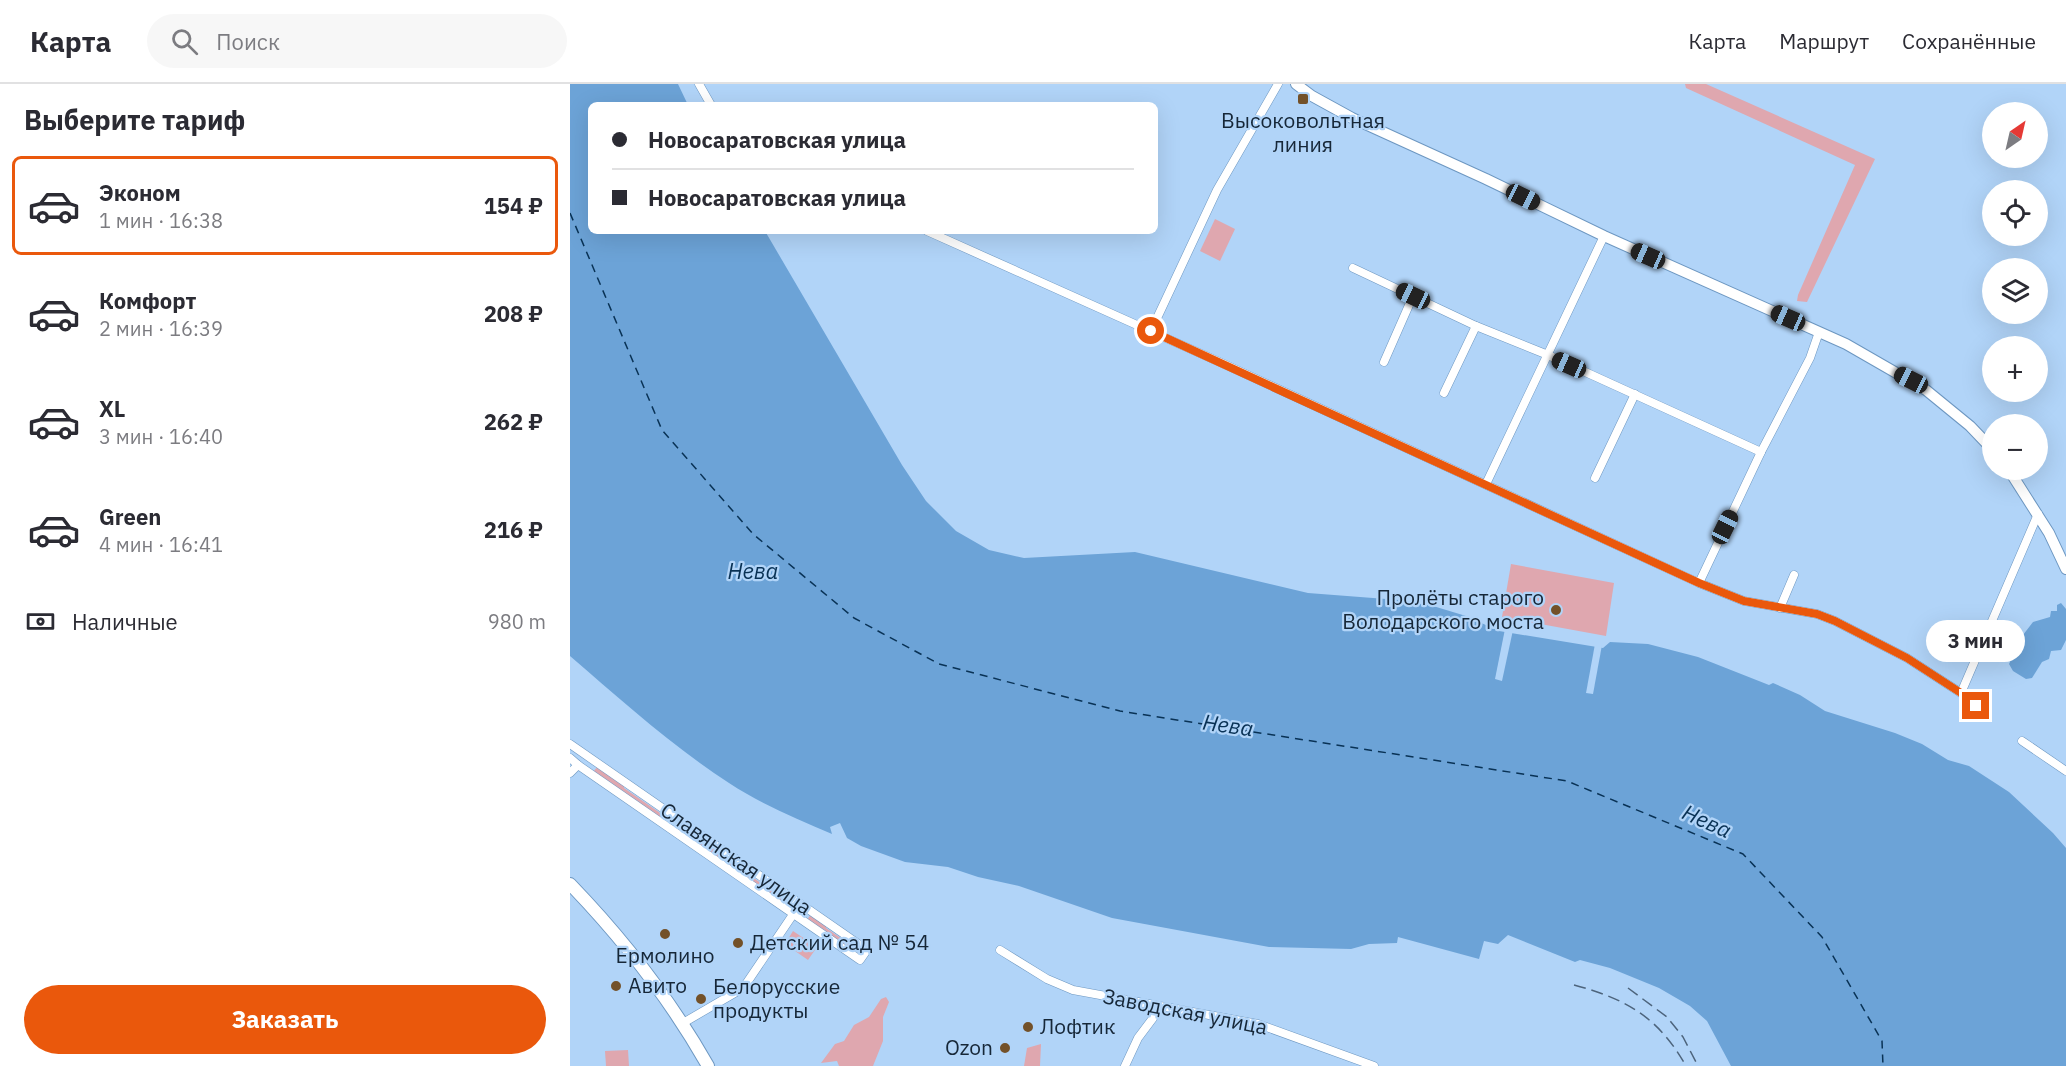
<!DOCTYPE html>
<html lang="ru">
<head>
<meta charset="utf-8">
<style>
  body { margin:0; font-family:"IBM Plex Sans",sans-serif; background:#f7f7f7; color:#2b2b33; height:100vh; display:flex; flex-direction:column; font-size:22px; white-space:nowrap }
  * { box-sizing:border-box; margin:0 }
  p { font-size:20px; color:#7c7c81 }
  .icon { flex:none; width:33px; height:33px; fill:none; stroke:currentColor; stroke-width:2; stroke-linecap:round; stroke-linejoin:round }
  .map { position:relative; flex:1; overflow:hidden }
  .drawer { display:flex; flex-direction:column; background:#fff; width:570px }
  .drawer>* { flex:none }
  .top-card { position:absolute; left:18px; top:18px; width:570px; height:132px; border-radius:9px; box-shadow:0 6px 24px #0002; display:grid; align-content:center; height:132px; padding:0 24px; background:#fff }
  .needle { width:39px; rotate:34deg }
  .controls { position:absolute; left:1412px; top:18px; display:grid; gap:12px }
  .controls a { display:grid; place-items:center; width:66px; height:66px; border-radius:50%; background:#fff; box-shadow:0 6px 24px #0002; font-size:30px }
  .end { position:absolute; width:27px; height:27px; margin:-14px; border:8px solid #ea580c; background:#fff; box-shadow:0 0 0 3px #fff }
  .from { border-radius:50% }
  .bubble { position:absolute; height:42px; border-radius:21px; background:#fff; box-shadow:0 6px 24px #0002; font-size:20px; font-weight:700; line-height:42px; text-align:center }
  .car { position:absolute; width:18px; height:36px; margin:-18px -9px; border-radius:8px; box-shadow:0 0 4px 2px #0007; background:linear-gradient(#222 24%,#8ab4d8 0 40%,#222 0 76%,#8ab4d8 0 86%,#222 0) }
  .top-card b { display:flex; align-items:center; gap:21px; height:57px; font-size:22px }
  .top-card b+b { border-top:2px solid #e1e1e2 }
  .top-card i { width:15px; height:15px; background:#2b2b33 }
  ul { padding:0; list-style:none }
  li { display:flex; align-items:center; gap:18px; height:99px; margin:0 12px 9px; padding:0 12px; border:3px solid transparent; border-radius:9px }
  li div { flex:1 }
  li b { display:block; font-size:22px }
  li em { font-style:normal; font-weight:700 }
  li.current { border-color:#ea580c }
  li>.icon { width:54px; height:54px; stroke-width:1.5 }
  h2 { padding:0 24px; font-size:27px; line-height:72px }
  .pay { display:flex; align-items:center; gap:15px; height:66px; padding:0 24px; font-size:22px }
  .pay p { margin-inline-start:auto }
  .action { display:flex; gap:12px; margin-top:auto; padding:12px 24px }
  .action a { flex:1; height:69px; border-radius:36px; background:#ea580c; color:#fff; font-size:24px; font-weight:700; line-height:69px; text-align:center }
  header { display:flex; align-items:center; gap:36px; box-sizing:border-box; height:84px; padding:0 30px; background:#fff; border-bottom:2px solid #e1e1e2 }
  header strong { font-size:28px }
  nav { display:flex; gap:33px; margin-inline-start:auto; font-size:21px }
  .search { width:420px; height:54px; background:#f7f7f7; display:flex; align-items:center; gap:15px; box-sizing:border-box; padding:0 21px; border-radius:33px; color:#7c7c81; font-size:22px }
  main { display:flex; flex:1; min-height:0 }
  .map>svg:first-child { display:block }
</style>
</head>
<body>
<header>
<strong>Карта</strong>
<div class="search"><svg class="icon" aria-label="search" viewBox="0 0 24 24"><circle cx="10" cy="10" r="6"/><path d="M15 15l6 6"/></svg>Поиск</div>
<nav><a>Карта</a><a>Маршрут</a><a>Сохранённые</a></nav>
</header>
<main>
<section class="drawer">
<h2>Выберите тариф</h2>
<ul>
<li class="current"><svg class="icon" aria-label="car" viewBox="0 0 24 24"><path d="M5 17H2v-5l4-1 3-4h7l3 4 3 1v5h-3M9 17h6M6 11h13"/><circle cx="7" cy="17" r="2"/><circle cx="17" cy="17" r="2"/></svg><div><b>Эконом</b><p>1 мин · 16:38</p></div><em>154 ₽</em></li>
<li><svg class="icon" aria-label="car" viewBox="0 0 24 24"><path d="M5 17H2v-5l4-1 3-4h7l3 4 3 1v5h-3M9 17h6M6 11h13"/><circle cx="7" cy="17" r="2"/><circle cx="17" cy="17" r="2"/></svg><div><b>Комфорт</b><p>2 мин · 16:39</p></div><em>208 ₽</em></li>
<li><svg class="icon" aria-label="car" viewBox="0 0 24 24"><path d="M5 17H2v-5l4-1 3-4h7l3 4 3 1v5h-3M9 17h6M6 11h13"/><circle cx="7" cy="17" r="2"/><circle cx="17" cy="17" r="2"/></svg><div><b>XL</b><p>3 мин · 16:40</p></div><em>262 ₽</em></li>
<li><svg class="icon" aria-label="car" viewBox="0 0 24 24"><path d="M5 17H2v-5l4-1 3-4h7l3 4 3 1v5h-3M9 17h6M6 11h13"/><circle cx="7" cy="17" r="2"/><circle cx="17" cy="17" r="2"/></svg><div><b>Green</b><p>4 мин · 16:41</p></div><em>216 ₽</em></li>
</ul>
<div class="pay"><svg class="icon" aria-label="cash" viewBox="0 0 24 24"><path d="M3 7h18v10H3z"/><circle cx="12" cy="12" r="2"/></svg>Наличные<p>980 m</p></div>
<div class="action"><a>Заказать</a></div>
</section>
<div class="map">
<svg width="1496" height="982" viewBox="0 0 1496 982">
  <rect width="100%" height="100%" fill="#b1d4f8"/>
  <g fill="#dfa7af">
    <polygon points="1115,0 1136,0 1305,75 1237,218 1227,217 1228,211 1285,81 1116,4"/>
    <polygon points="645,135 665,145 650,177 630,167"/>
    <polygon points="941,480 1044,499 1036,552 932,533"/>
    <polygon points="28,682 54,702 54,704 96,733 93,736 23,688"/>
    <polygon points="118,747 144,763 145,767 235,830 233,833 116,753"/>
    <polygon points="241,830 256,842 256,844 278,859 280,858 289,864 288,868 285,869 237,836"/>
    <polygon points="223,847 247,863 238,876 215,860"/>
    <polygon points="316,913 319,918 313,933 313,957 303,982 269,982 267,977 251,979 265,960 274,957 284,941 299,933 311,915"/>
    <polygon points="471,960 470,982 454,982 457,964"/>
    <polygon points="58,966 59,982 36,982 35,967"/>
  </g>
  <g fill="#6ca3d7">
    <path d="M0,0H108L118,21H21V147H195L332,381L356,417L386,447L419,466L454,474L565,468L738,509L829,516L863,522L896,532L929,547L1033,564L1040,558L1078,560L1128,573L1199,601L1203,599L1230,611L1255,627L1325,649L1352,660L1378,676L1399,682L1439,708L1483,749L1496,764V982H1161L1137,937L1120,922L1089,904L1040,884L1010,876L1005,878L938,851L928,860L914,857L909,875L828,853L827,859L799,860L781,865L699,863L542,834L449,802L408,793L378,783L335,778L291,762L277,754L270,739L260,743L262,750C227,735 191,720 159,699C102,662 51,616 0,572Z"/>
    <polygon points="1491,519 1496,525 1496,556 1491,566 1481,567 1479,575 1472,578 1462,594 1456,595 1443,587 1439,580 1453,551 1463,538 1480,533 1481,527 1487,527 1487,521"/>
  </g>
  <g fill="#b1d4f8">
    <polygon points="935,545 943,546 932,597 925,595"/>
    <polygon points="1025,560 1032,561 1023,610 1016,609"/>
  </g>
  <g fill="none" stroke-linecap="round" stroke-linejoin="round">
    <polyline stroke="#093255" stroke-width="1.5" stroke-dasharray="8 6" stroke-linecap="butt" points="0,129 92,346 183,450 284,534 369,580 550,627 997,697 1173,770 1252,853 1312,957 1313,982"/>
    <g stroke="#6d97c1" stroke-width="9">
      <g id="minor">
        <polyline points="129,0 141,21"/>
        <polyline points="357,147 654,280 1129,499 1174,517 1247,530 1265,537 1337,574 1391,609 1406,622"/>
        <polyline points="783,184 906,242 978,271 1191,368"/>
        <polyline points="581,247 647,106 708,0"/>
        <polyline points="814,278 843,212"/>
        <polyline points="874,309 906,242"/>
        <polyline points="1025,394 1065,310"/>
        <polyline points="916,400 1034,152"/>
        <polyline points="1129,499 1191,368 1240,274 1249,248"/>
        <polyline points="1210,524 1224,491"/>
        <polyline points="1391,609 1468,430"/>
        <polyline points="1452,657 1496,687"/>
        <polyline points="0,660 297,866 290,876 8,681 0,674"/>
        <polyline points="0,689 8,681"/>
        <polyline points="430,866 477,895 503,906 688,940 804,982"/>
        <polyline points="113,939 168,907 176,900 224,829"/>
        <polyline points="555,982 568,954 583,934 586,922"/>
      </g>
    </g>
    <g stroke="#6d97c1" stroke-width="12">
      <g id="secondary">
        <polyline points="726,0 742,12 782,34 916,95 1034,152 1276,260 1356,306 1400,342 1422,365"/>
        <polyline points="1439,386 1479,449 1496,485"/>
      </g>
    </g>
    <g stroke="#6d97c1" stroke-width="14">
      <path id="primary" d="M0,800C54,856 100,915 138,982"/>
    </g>
    <use href="#minor" stroke="#fff" stroke-width="8"/>
    <use href="#secondary" stroke="#fff" stroke-width="10"/>
    <use href="#primary" stroke="#fff" stroke-width="12"/>
    <g stroke="#4d647c" stroke-width="1.5" stroke-dasharray="12 6" stroke-linecap="butt">
      <path d="M1004,901C1057,915 1089,934 1116,982"/>
      <polyline points="1058,904 1097,933 1113,953 1128,982"/>
    </g>
  </g>
  <g fill="none" stroke-linecap="round" stroke-linejoin="round">
    <polyline stroke="#ea580c" stroke-width="8" points="581,247 1129,499 1174,517 1247,530 1265,537 1337,574 1391,609 1406,622"/>
  </g>
  <g fill="#735129" stroke="#b1d4f8" stroke-width="2">
    <rect x="727" y="9" width="12" height="12" rx="3"/>
    <circle cx="986" cy="526" r="6"/>
    <circle cx="95" cy="850" r="6"/>
    <circle cx="168" cy="859" r="6"/>
    <circle cx="46" cy="902" r="6"/>
    <circle cx="131" cy="915" r="6"/>
    <circle cx="458" cy="943" r="6"/>
    <circle cx="435" cy="964" r="6"/>
  </g>
  <g text-anchor="middle" stroke-width="4.5" stroke-linejoin="round" paint-order="stroke">
    <g font-size="21" fill="#162738" stroke="#b1d4f8" text-anchor="start">
      <text x="733" y="44" text-anchor="middle">Высоковольтная<tspan x="733" dy="24">линия</tspan></text>
      <text x="974" y="521" text-anchor="end">Пролёты старого<tspan x="974" dy="24">Володарского моста</tspan></text>
      <text x="180" y="866">Детский сад № 54</text>
      <text x="95" y="879" text-anchor="middle">Ермолино</text>
      <text x="58" y="909">Авито</text>
      <text x="143" y="910">Белорусские<tspan x="143" dy="24">продукты</tspan></text>
      <text x="470" y="950">Лофтик</text>
      <text x="423" y="971" text-anchor="end">Ozon</text>
    </g>
    <g font-size="21" fill="#162738" stroke="#b1d4f8">
      <text transform="translate(166 775) rotate(35)" y="7">Славянская улица</text>
      <text transform="translate(615 928) rotate(11)" y="7">Заводская улица</text>
    </g>
    <g font-size="22" font-style="italic" fill="#093255" stroke="#b1d4f8">
      <text x="183" y="495">Нева</text>
      <text transform="translate(658 641) rotate(8)" y="8">Нева</text>
      <text transform="translate(1137 737) rotate(24)" y="8">Нева</text>
    </g>
  </g>
</svg>
<div class="controls">
<a><svg class="needle" viewBox="-14 -14 28 28"><path d="M0-13l5 13h-10z" fill="#e53935"/><path d="M0 13l5-13h-10z" fill="#7c7c81"/></svg></a>
<a><svg class="icon" aria-label="locate" viewBox="0 0 24 24"><circle cx="12" cy="12" r="6"/><path d="M12 2v4M12 18v4M2 12h4M18 12h4"/></svg></a>
<a><svg class="icon" aria-label="layers" viewBox="0 0 24 24"><path d="M12 4l9 5-9 5-9-5zM3 14l9 5 9-5"/></svg></a>
<a>+</a>
<a>−</a>
</div>
<i class="end from" style="left:581px;top:247px"></i>
<i class="end" style="left:1406px;top:622px"></i>
<div class="bubble" style="left:1356px;top:536px;width:99px">3 мин</div>
<i class="car" style="left:953px;top:113px;rotate:116deg"></i>
<i class="car" style="left:1078px;top:172px;rotate:294deg"></i>
<i class="car" style="left:843px;top:212px;rotate:295deg"></i>
<i class="car" style="left:1218px;top:234px;rotate:294deg"></i>
<i class="car" style="left:999px;top:281px;rotate:294deg"></i>
<i class="car" style="left:1341px;top:296px;rotate:297deg"></i>
<i class="car" style="left:1155px;top:443px;rotate:26deg"></i>
<div class="top-card">
<b><i class="from"></i>Новосаратовская улица</b>
<b><i></i>Новосаратовская улица</b>
</div>
</div>
</main>
</body>
</html>
